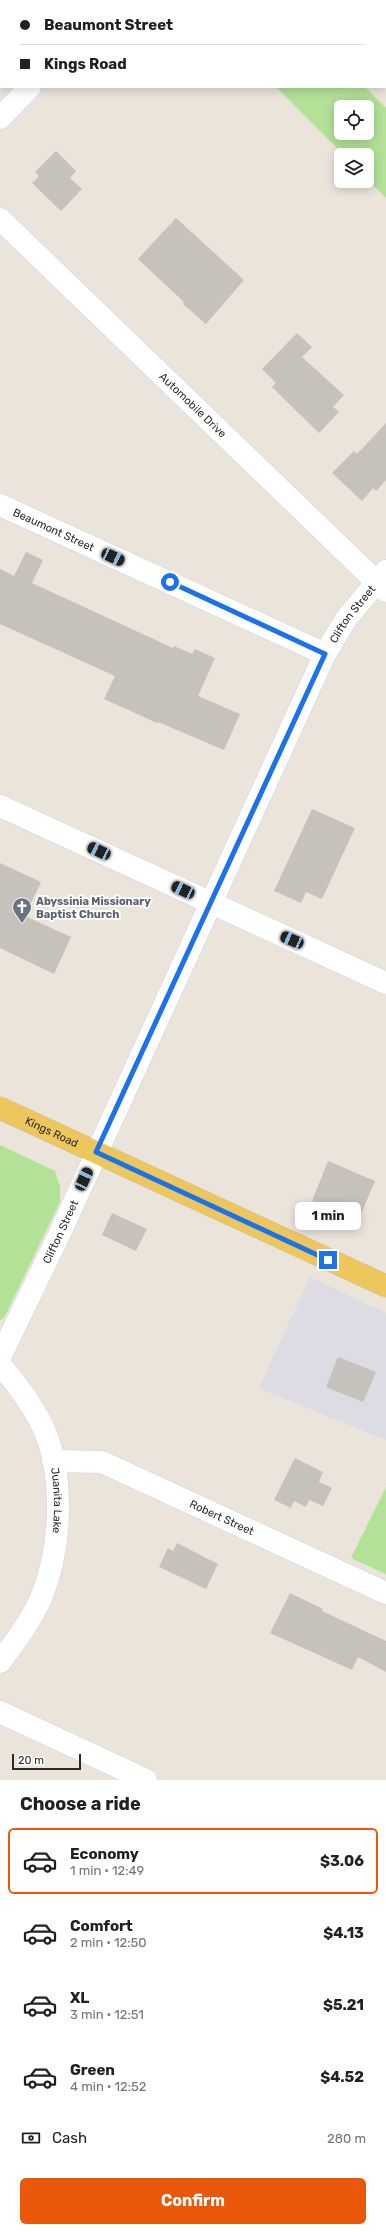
<!DOCTYPE html>
<html lang="en">
<head>
<meta charset="utf-8">
<style>
  body { margin:0; font-family:Rubik,sans-serif; background:#f2f2f2; color:#202124; height:100vh; display:flex; flex-direction:column; font-size:15px; white-space:nowrap }
  * { box-sizing:border-box; margin:0 }
  p { font-size:13px; color:#757577 }
  .icon { flex:none; width:22px; height:22px; fill:none; stroke:currentColor; stroke-width:2; stroke-linecap:round; stroke-linejoin:round }
  .map { position:relative; height:1780px; overflow:hidden }
  .panel { display:flex; flex-direction:column; background:#fff; flex:1 }
  .panel>* { flex:none }
  .banner { position:absolute; left:0px; top:0px; width:386px; height:88px; box-shadow:0 2px 10px #0003; display:grid; align-content:center; height:88px; padding:0 20px; background:#fff }
  .fabs { position:absolute; left:334px; top:100px; display:grid; gap:8px }
  .fabs a { display:grid; place-items:center; width:40px; height:40px; border-radius:6px; background:#fff; box-shadow:0 2px 10px #0003; font-size:20px }
  .scale { position:absolute; left:12px; bottom:10px; width:69px; box-sizing:border-box; padding-left:4px; border:2px solid #292929; border-top:0; font-size:11px; line-height:14px; white-space:nowrap; color:#292929; -webkit-text-stroke:3px #fff; paint-order:stroke }
  .end { position:absolute; width:18px; height:18px; margin:-9px; border:5px solid #1a73e8; background:#fff; box-shadow:0 0 0 2px #fff }
  .from { border-radius:50% }
  .bubble { position:absolute; height:28px; border-radius:6px; background:#fff; box-shadow:0 2px 10px #0003; font-size:13px; font-weight:700; line-height:28px; text-align:center }
  .car { position:absolute; width:12px; height:24px; margin:-12px -6px; border-radius:5px; box-shadow:0 0 3px 1px #0007; background:linear-gradient(#222 24%,#8ab4d8 0 40%,#222 0 76%,#8ab4d8 0 86%,#222 0) }
  .banner b { display:flex; align-items:center; gap:14px; height:38px; font-size:15px }
  .banner b+b { border-top:1px solid #e0e0e0 }
  .banner i { width:10px; height:10px; background:#202124 }
  ul { padding:0; list-style:none }
  li { display:flex; align-items:center; gap:12px; height:66px; margin:0 8px 6px; padding:0 12px; border:2px solid transparent; border-radius:6px }
  li div { flex:1 }
  li b { display:block; font-size:15px }
  li em { font-style:normal; font-weight:700 }
  li.current { border-color:#ea580c }
  li>.icon { width:36px; height:36px; stroke-width:1.5 }
  h2 { padding:0 20px; font-size:18px; line-height:48px }
  .pay { display:flex; align-items:center; gap:10px; height:44px; padding:0 20px; font-size:15px }
  .pay p { margin-inline-start:auto }
  .primary-button { display:flex; gap:8px; margin-top:auto; padding:8px 20px }
  .primary-button a { flex:1; height:46px; border-radius:6px; background:#ea580c; color:#fff; font-size:16px; font-weight:700; line-height:46px; text-align:center }
  .map>svg:first-child { display:block }
</style>
</head>
<body>
<div class="map">
<svg width="386" height="1780" viewBox="0 0 386 1780">
  <rect width="100%" height="100%" fill="#ebe4db"/>
  <polygon fill="#dddbe3" points="310,1277 386,1313 386,1440 259,1388"/>
  <g fill="#b3e197" fill-rule="evenodd">
    <polygon points="0,0 74,0 1,1 0,73"/>
    <path d="M276,87H365L386,108V198L367,179V155H344ZM341,107H367V133H341Z"/>
    <polygon points="0,1145 55,1171 60,1187 60,1202 4,1318 0,1320"/>
    <polygon points="386,1487 386,1574 351,1558"/>
  </g>
  <g fill="#c6c1ba">
    <polygon points="56,151 76,171 70,178 82,189 61,211 32,183 39,176 35,172"/>
    <polygon points="176,218 244,280 206,324 183,304 184,302 138,259"/>
    <polygon points="297,333 312,347 302,357 344,395 333,407 339,412 319,433 272,387 276,383 262,369"/>
    <polygon points="386,423 386,480 376,491 373,488 362,501 332,473 354,451 357,454"/>
    <polygon points="26,552 43,560 32,583 173,648 174,646 192,654 195,649 215,658 198,696 240,714 224,750 158,722 157,723 104,699 115,676 0,624 0,569 14,576"/>
    <polygon points="312,809 355,828 322,899 306,892 301,903 274,891"/>
    <polygon points="0,863 41,882 25,916 71,937 54,974 0,948"/>
    <polygon points="328,1161 375,1181 358,1221 312,1201"/>
    <polygon points="112,1213 147,1229 136,1251 102,1235"/>
    <polygon points="338,1357 376,1372 363,1402 326,1387"/>
    <polygon points="295,1458 323,1472 319,1482 332,1488 323,1506 309,1500 306,1507 294,1501 291,1508 274,1500"/>
    <polygon points="177,1543 218,1564 206,1589 159,1567 168,1548 173,1551"/>
    <polygon points="290,1593 323,1609 322,1611 386,1641 386,1672 358,1657 352,1670 270,1633"/>
  </g>
  <g fill="none" stroke-linecap="round" stroke-linejoin="round">
    <g stroke="#d0d4e2" stroke-width="23">
      <g id="minor">
        <polyline points="110,1 111,0"/>
        <polyline points="0,118 30,87"/>
        <path id="s1" d="M0,219L386,591"/>
        <path id="s2" d="M0,505L325,654"/>
        <polyline points="0,806 386,983"/>
        <path id="s3" d="M0,1357L60,1233L325,654L346,619L386,571"/>
        <path id="s4" d="M0,1365C15,1381 28,1400 39,1419C66,1469 62,1547 41,1598C31,1621 15,1642 0,1662"/>
        <path id="s5" d="M53,1461L102,1462L386,1593"/>
        <polyline points="0,1712 146,1780"/>
      </g>
    </g>
    <g stroke="#c3c3c3" stroke-width="23">
      <g id="major">
        <path id="s6" d="M0,1108L386,1286"/>
      </g>
    </g>
    <use href="#minor" stroke="#fff" stroke-width="22"/>
    <use href="#major" stroke="#eec75c" stroke-width="22"/>
    <g stroke="#9ea2b3" stroke-width="4.5">
      <g id="rail">
        <polyline points="325,0 326,1"/>
        <polyline points="385,58 386,59"/>
      </g>
    </g>
    <use href="#rail" stroke="#fff" stroke-width="3" stroke-dasharray="9" stroke-linecap="butt"/>
  </g>
  <g fill="none" stroke-linecap="round" stroke-linejoin="round">
    <polyline stroke="#1a73e8" stroke-width="5" points="170,582 325,654 96,1152 328,1260"/>
  </g>
  <defs>
    <g id="church-pin" transform="scale(1)"><path d="M0 17L-7.5 6A9.5 9.5 0 1 1 7.5 6Z" fill="#6b7280" stroke="#fff"/><path d="M-1.2-6h2.4v3.5h3.3v2.4h-3.3V6h-2.4V-.1h-3.3v-2.4h3.3Z" fill="#fff"/></g>
  </defs>
  <g fill-rule="evenodd">
    <use href="#church-pin" x="22" y="907"/>
  </g>
  <g text-anchor="middle" stroke-width="4" stroke-linejoin="round" paint-order="stroke">
    <g font-size="11" fill="#292929" stroke="#fff">
      <text dy="4" stroke="none"><textPath href="#s1" startOffset="268">Automobile Drive</textPath></text>
      <text dy="4" stroke="none"><textPath href="#s2" startOffset="59">Beaumont Street</textPath></text>
      <text dy="4" stroke="none"><textPath href="#s3" startOffset="823">Clifton Street</textPath></text>
      <text dy="4" stroke="none"><textPath href="#s6" startOffset="57">Kings Road</textPath></text>
      <text dy="4" stroke="none"><textPath href="#s3" startOffset="139">Clifton Street</textPath></text>
      <text dy="4" stroke="none"><textPath href="#s4" startOffset="151">Juanita Lake</textPath></text>
      <text dy="4" stroke="none"><textPath href="#s5" startOffset="181">Robert Street</textPath></text>
    </g>
    <g font-size="11" font-weight="bold" fill="#5b616d" stroke="#fff" text-anchor="start">
      <text x="36" y="905">Abyssinia Missionary<tspan x="36" dy="13">Baptist Church</tspan></text>
    </g>
  </g>
</svg>
<div class="fabs">
<a><svg class="icon" aria-label="locate" viewBox="0 0 24 24"><circle cx="12" cy="12" r="6"/><path d="M12 2v4M12 18v4M2 12h4M18 12h4"/></svg></a>
<a><svg class="icon" aria-label="layers" viewBox="0 0 24 24"><path d="M12 4l9 5-9 5-9-5zM3 14l9 5 9-5"/></svg></a>
</div>
<div class="scale">20 m</div>
<i class="end from" style="left:170px;top:582px"></i>
<i class="end" style="left:328px;top:1260px"></i>
<div class="bubble" style="left:295px;top:1202px;width:66px">1 min</div>
<i class="car" style="left:113px;top:557px;rotate:115deg"></i>
<i class="car" style="left:99px;top:851px;rotate:295deg"></i>
<i class="car" style="left:183px;top:890px;rotate:295deg"></i>
<i class="car" style="left:292px;top:940px;rotate:294deg"></i>
<i class="car" style="left:84px;top:1179px;rotate:25deg"></i>
<div class="banner">
<b><i class="from"></i>Beaumont Street</b>
<b><i></i>Kings Road</b>
</div>
</div>
<section class="panel">
<h2>Choose a ride</h2>
<ul>
<li class="current"><svg class="icon" aria-label="car" viewBox="0 0 24 24"><path d="M5 17H2v-5l4-1 3-4h7l3 4 3 1v5h-3M9 17h6M6 11h13"/><circle cx="7" cy="17" r="2"/><circle cx="17" cy="17" r="2"/></svg><div><b>Economy</b><p>1 min · 12:49</p></div><em>$3.06</em></li>
<li><svg class="icon" aria-label="car" viewBox="0 0 24 24"><path d="M5 17H2v-5l4-1 3-4h7l3 4 3 1v5h-3M9 17h6M6 11h13"/><circle cx="7" cy="17" r="2"/><circle cx="17" cy="17" r="2"/></svg><div><b>Comfort</b><p>2 min · 12:50</p></div><em>$4.13</em></li>
<li><svg class="icon" aria-label="car" viewBox="0 0 24 24"><path d="M5 17H2v-5l4-1 3-4h7l3 4 3 1v5h-3M9 17h6M6 11h13"/><circle cx="7" cy="17" r="2"/><circle cx="17" cy="17" r="2"/></svg><div><b>XL</b><p>3 min · 12:51</p></div><em>$5.21</em></li>
<li><svg class="icon" aria-label="car" viewBox="0 0 24 24"><path d="M5 17H2v-5l4-1 3-4h7l3 4 3 1v5h-3M9 17h6M6 11h13"/><circle cx="7" cy="17" r="2"/><circle cx="17" cy="17" r="2"/></svg><div><b>Green</b><p>4 min · 12:52</p></div><em>$4.52</em></li>
</ul>
<div class="pay"><svg class="icon" aria-label="cash" viewBox="0 0 24 24"><path d="M3 7h18v10H3z"/><circle cx="12" cy="12" r="2"/></svg>Cash<p>280 m</p></div>
<div class="primary-button"><a>Confirm</a></div>
</section>
</body>
</html>
